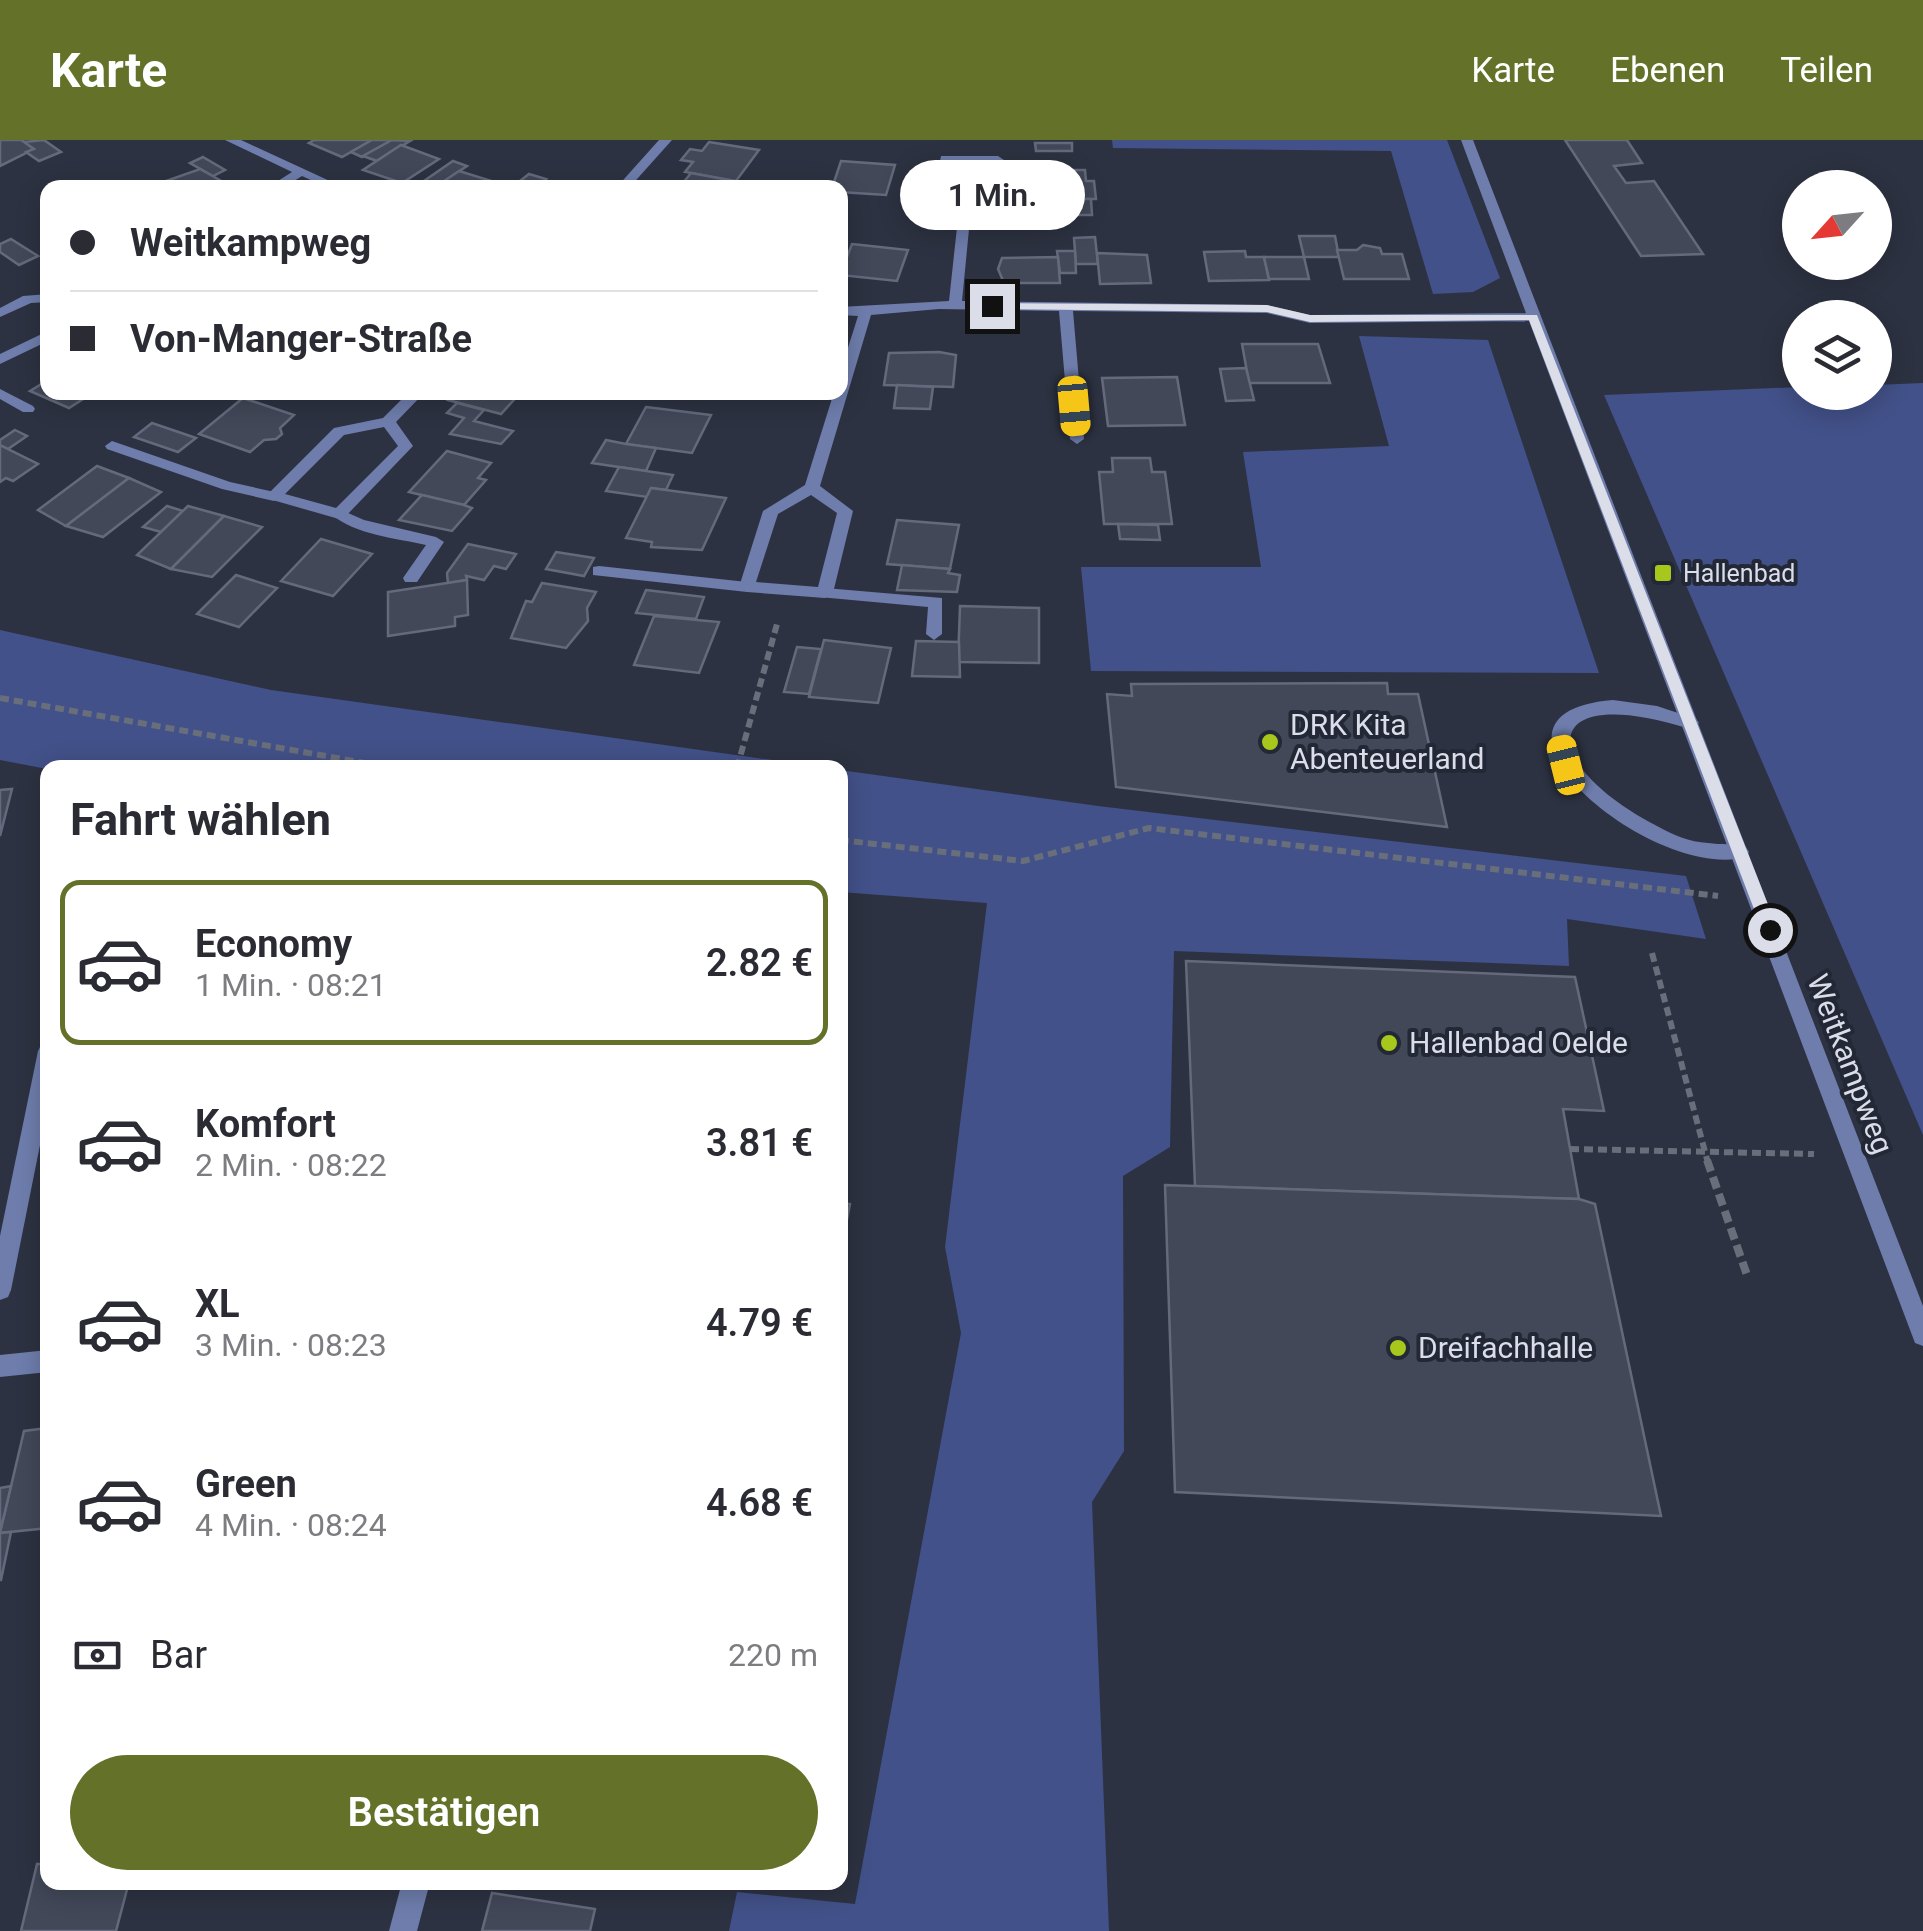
<!DOCTYPE html>
<html lang="de">
<head>
<meta charset="utf-8">
<style>
  body { margin:0; font-family:Roboto,sans-serif; background:#f2f2f3; color:#2b2b33; height:100vh; display:flex; flex-direction:column; font-size:38px; white-space:nowrap }
  * { box-sizing:border-box; margin:0 }
  p { font-size:32px; color:#7c7c81 }
  .icon { flex:none; width:55px; height:55px; fill:none; stroke:currentColor; stroke-width:2; stroke-linecap:round; stroke-linejoin:round }
  .map { position:relative; flex:1; overflow:hidden }
  .drawer { position:absolute; left:40px; top:620px; width:808px; height:1130px; display:flex; flex-direction:column; background:#fff; border-radius:20px; box-shadow:0 5px 25px #0003 }
  .drawer>* { flex:none }
  .banner { position:absolute; left:40px; top:40px; width:808px; height:220px; border-radius:20px; box-shadow:0 5px 25px #0003; display:grid; align-content:center; height:220px; padding:0 30px; background:#fff }
  .needle { width:65px; rotate:243deg }
  .controls { position:absolute; left:1782px; top:30px; display:grid; gap:20px }
  .controls a { display:grid; place-items:center; width:110px; height:110px; border-radius:50%; background:#fff; box-shadow:0 5px 25px #0003; font-size:50px }
  .end { position:absolute; width:45px; height:45px; margin:-22px; border:12px solid #dbdee8; background:#111; box-shadow:0 0 0 5px #111 }
  .from { border-radius:50% }
  .bubble { position:absolute; height:70px; border-radius:35px; background:#fff; box-shadow:0 5px 25px #0003; font-size:32px; font-weight:600; line-height:70px; text-align:center }
  .car { position:absolute; width:30px; height:60px; margin:-30px -15px; border-radius:12px; box-shadow:0 0 8px 2px #0007; background:linear-gradient(#f5c518 24%,#345 0 40%,#f5c518 0 76%,#345 0 86%,#f5c518 0) }
  .banner b { display:flex; align-items:center; gap:35px; height:95px; font-size:38px }
  .banner b+b { border-top:2px solid #e1e1e2 }
  .banner i { width:25px; height:25px; background:#2b2b33 }
  ul { padding:0; list-style:none }
  li { display:flex; align-items:center; gap:30px; height:165px; margin:0 20px 15px; padding:0 10px; border:5px solid transparent; border-radius:20px }
  li div { flex:1 }
  li b { display:block; font-size:38px }
  li em { font-style:normal; font-weight:600 }
  li.on { border-color:#637129 }
  li>.icon { width:90px; height:90px; stroke-width:1.5 }
  h2 { padding:0 30px; font-size:45px; line-height:120px }
  .pay { display:flex; align-items:center; gap:25px; height:110px; padding:0 30px; font-size:38px }
  .pay p { margin-inline-start:auto }
  .action { display:flex; gap:20px; margin-top:auto; padding:20px 30px }
  .action a { flex:1; height:115px; border-radius:60px; background:#637129; color:#fff; font-size:40px; font-weight:600; line-height:115px; text-align:center }
  header { display:flex; align-items:center; gap:60px; box-sizing:border-box; height:140px; padding:0 50px; background:#637129; color:#fff }
  header strong { font-size:48px }
  nav { display:flex; gap:55px; margin-inline-start:auto; font-size:35px }
  .map>svg:first-child { display:block }
</style>
</head>
<body>
<header>
<strong>Karte</strong>
<nav><a>Karte</a><a>Ebenen</a><a>Teilen</a></nav>
</header>
<div class="map">
<svg width="1923" height="1791" viewBox="0 0 1923 1791">
  <rect width="100%" height="100%" fill="#2d3242"/>
  <g fill="#425189">
    <polygon points="1112,0 1447,0 1500,138 1473,152 1433,154 1391,11 1113,8"/>
    <polygon points="1359,196 1488,200 1599,533 1091,531 1081,427 1261,427 1243,312 1389,306"/>
    <polygon points="1923,243 1923,995 1604,255 1800,247 1800,252 1875,252 1875,245"/>
    <polygon points="0,490 271,550 822,627 47,629 0,620"/>
    <polygon points="840,630 1098,666 1686,736 1706,799 1567,779 1569,826 1174,811 1170,1007 1123,1036 1124,1311 1092,1362 1109,1791 729,1791 737,1752 855,1764 961,1193 945,1107 987,763 840,752"/>
  </g>
  <g fill="#424858" stroke="#646a7c" stroke-width="2.5">
    <polygon points="0,0 22,0 34,9 0,26"/>
    <polygon points="44,0 61,12 39,21 26,12 34,9 24,2"/>
    <polygon points="314,0 372,0 342,17 309,3"/>
    <polygon points="372,0 392,0 362,17 351,12"/>
    <polygon points="392,0 410,1 377,21 363,16"/>
    <polygon points="1565,0 1627,0 1642,23 1614,26 1626,43 1654,41 1703,114 1641,116"/>
    <polygon points="709,2 759,10 736,41 685,32 693,22 681,20 690,9 702,11"/>
    <polygon points="1035,3 1072,3 1072,11 1036,11"/>
    <polygon points="401,5 439,19 402,43 363,30"/>
    <polygon points="203,17 225,30 213,36 190,23"/>
    <polygon points="453,21 467,26 435,47 421,43"/>
    <polygon points="841,21 895,25 886,55 840,52 840,48 832,48"/>
    <polygon points="200,29 230,46 159,48 163,42"/>
    <polygon points="1041,30 1085,30 1086,41 1094,41 1096,59 1043,59 1042,50 1038,50"/>
    <polygon points="459,31 498,43 493,48 434,48"/>
    <polygon points="691,33 734,41 729,48 683,43"/>
    <polygon points="529,34 546,39 535,48 511,48"/>
    <polygon points="1049,59 1091,59 1092,75 1051,75"/>
    <polygon points="1299,96 1335,96 1339,117 1304,117"/>
    <polygon points="1095,97 1098,124 1076,124 1074,98"/>
    <polygon points="11,99 38,116 19,125 0,112 0,104"/>
    <polygon points="852,104 908,110 897,141 840,135"/>
    <polygon points="1363,105 1380,108 1382,114 1402,114 1409,139 1344,139 1337,110 1357,110"/>
    <polygon points="1057,111 1075,111 1076,133 1060,133"/>
    <polygon points="1245,111 1246,117 1264,117 1269,140 1209,141 1204,112"/>
    <polygon points="1097,113 1147,115 1151,143 1100,144"/>
    <polygon points="1058,117 1060,143 1004,143 998,129 1002,118"/>
    <polygon points="1264,117 1304,117 1309,139 1269,139"/>
    <polygon points="1242,204 1318,204 1330,243 1249,243"/>
    <polygon points="939,212 956,215 953,247 884,245 889,213"/>
    <polygon points="1246,228 1254,260 1226,261 1220,229"/>
    <polygon points="1177,237 1185,285 1108,286 1102,238"/>
    <polygon points="48,240 48,252 88,256 69,268 30,251"/>
    <polygon points="897,245 933,247 930,269 894,268"/>
    <polygon points="456,252 521,252 501,274 448,260"/>
    <polygon points="243,258 294,275 280,288 282,294 276,299 264,300 250,312 199,294"/>
    <polygon points="457,263 484,270 474,281 513,291 501,304 450,294 464,278 447,273"/>
    <polygon points="646,267 711,275 692,313 626,304"/>
    <polygon points="152,283 196,298 178,312 134,297"/>
    <polygon points="15,290 27,296 8,309 0,305 0,300"/>
    <polygon points="606,300 626,304 656,308 646,331 592,323"/>
    <polygon points="0,305 38,324 13,341 6,338 0,342"/>
    <polygon points="447,311 491,323 478,338 486,340 464,365 409,352"/>
    <polygon points="1112,318 1150,318 1152,332 1165,332 1172,384 1104,384 1099,332 1113,332"/>
    <polygon points="97,326 129,338 66,386 38,370"/>
    <polygon points="619,327 673,335 666,350 651,348 647,357 606,351"/>
    <polygon points="129,338 161,352 103,397 66,386"/>
    <polygon points="651,348 726,358 702,410 651,407 652,402 626,398"/>
    <polygon points="422,355 464,365 472,368 452,391 399,380"/>
    <polygon points="167,366 183,371 161,392 143,387"/>
    <polygon points="188,366 224,376 171,429 137,415"/>
    <polygon points="224,376 262,387 212,437 171,429"/>
    <polygon points="897,380 959,385 950,429 887,424"/>
    <polygon points="1118,384 1158,385 1160,400 1120,399"/>
    <polygon points="321,399 372,414 333,456 281,441"/>
    <polygon points="468,404 516,414 506,429 494,426 484,440 466,436 467,440 448,443 447,433"/>
    <polygon points="556,412 594,418 584,436 546,429"/>
    <polygon points="902,425 950,429 948,433 960,435 957,452 897,450"/>
    <polygon points="236,435 277,448 239,487 197,474"/>
    <polygon points="467,440 468,475 455,477 455,486 388,496 388,452"/>
    <polygon points="542,443 596,452 587,468 588,481 566,508 511,498 526,461 532,462"/>
    <polygon points="646,450 704,457 696,479 636,473"/>
    <polygon points="960,466 1039,468 1039,523 958,522"/>
    <polygon points="654,476 719,482 699,533 634,525"/>
    <polygon points="824,500 891,508 878,563 809,557"/>
    <polygon points="916,501 959,502 960,537 912,536"/>
    <polygon points="797,507 821,509 809,554 784,552"/>
    <polygon points="1387,543 1388,554 1418,554 1447,687 1116,647 1107,554 1132,556 1131,544"/>
    <polygon points="12,649 0,696 0,650"/>
    <polygon points="1186,821 1575,837 1604,971 1563,969 1579,1059 1195,1046"/>
    <polygon points="1165,1045 1579,1059 1595,1064 1661,1376 1175,1352"/>
    <polygon points="840,1063 850,1064 841,1110 840,1110"/>
    <polygon points="48,1288 48,1388 0,1393 24,1291"/>
    <polygon points="11,1346 0,1392 0,1348"/>
    <polygon points="11,1392 1,1440 0,1440 0,1393"/>
    <polygon points="37,1724 48,1724 48,1742 129,1742 116,1791 21,1791"/>
    <polygon points="492,1753 595,1769 590,1791 482,1791"/>
  </g>
  <g fill="none" stroke-linecap="round" stroke-linejoin="round">
    <g stroke="#696e7b" stroke-width="6" stroke-dasharray="9 5" stroke-linecap="butt">
      <polyline points="0,558 393,628"/>
      <polyline points="737,628 777,484"/>
      <polyline points="840,700 1023,721 1149,688 1718,756"/>
      <polyline points="1652,813 1708,1023"/>
      <polyline points="1570,1009 1814,1014"/>
    </g>
    <polyline stroke="#696e7b" stroke-width="8" stroke-dasharray="12 6" stroke-linecap="butt" points="1707,1020 1747,1135"/>
    <g fill="#6e7dac" fill-rule="evenodd">
      <polygon points="0,249 33,266 35,269 33,272 23,272 0,259"/>
      <polygon points="112,301 230,342 279,353 282,356 274,361 222,349 107,309 105,306"/>
      <path d="M339,369L364,380L436,397L444,402L417,442H405L403,438L426,405C396,398 355,395 331,374Z"/>
      <polygon points="599,426 747,442 755,447 747,452 593,435 593,427"/>
      <polygon points="825,448 942,458 942,494 934,500 926,494 928,467 819,457 817,453"/>
      <path d="M1613,560L1657,566L1696,579L1699,583L1690,589C1539,541 1534,622 1657,686C1673,695 1689,702 1708,703C1721,705 1734,703 1746,707L1749,712L1746,717C1653,743 1450,573 1613,560Z"/>
    </g>
    <g fill="#6e7dac" fill-rule="evenodd">
      <polygon points="225,0 241,0 345,48 328,48 302,36 283,48 267,48 292,32"/>
      <polygon points="659,0 672,0 629,48 616,48"/>
      <path d="M1461,0H1473L1923,1166V1206L1915,1203L1912,1195L1529,181L1310,183L1267,173L1073,171L1084,299L1077,304L1070,299L1059,171L939,169L871,175L820,346L853,371L833,453L825,458L747,452L739,447L763,371L805,345L834,252H840V233L858,176L840,175V167L949,161L958,78L933,57L941,16H998L1004,20V62L970,79L962,161L1267,165L1310,175L1526,173ZM951,23L992,24V60L965,72L945,56ZM811,355L837,373L818,447L756,442L778,374Z"/>
      <polygon points="48,154 48,162 31,163 0,177 0,168 23,156"/>
      <polygon points="48,191 48,201 0,224 0,214"/>
      <path d="M409,252H425L396,282L413,306L344,378L339,379L269,359V353L334,288L383,278ZM384,287L398,306L336,368L285,354L344,295Z"/>
      <polygon points="48,903 48,965 11,1150 8,1157 0,1160 0,1096 38,911 41,905"/>
      <polygon points="48,1210 48,1232 0,1237 0,1215"/>
      <polygon points="402,1742 430,1742 417,1791 389,1791"/>
    </g>
  </g>
  <polygon fill="#dbdee8" points="992,163 1267,165 1310,175 1537,175 1778,790 1775,795 1762,790 1529,180 1310,182 1267,172 988,169"/>
  <g fill="#a8c71d" stroke="#232837" stroke-width="4">
    <rect x="1653" y="423" width="20" height="20" rx="5"/>
    <circle cx="1270" cy="602" r="10"/>
    <circle cx="1389" cy="903" r="10"/>
    <circle cx="1398" cy="1208" r="10"/>
  </g>
  <g text-anchor="middle" stroke-width="8" stroke-linejoin="round" paint-order="stroke">
    <g font-size="25" fill="#dbdee8" stroke="#232837" text-anchor="start">
      <text x="1683" y="442">Hallenbad</text>
    </g>
    <g font-size="30" fill="#dbdee8" stroke="#232837" text-anchor="start">
      <text x="1290" y="595">DRK Kita<tspan x="1290" dy="34">Abenteuerland</tspan></text>
      <text x="1409" y="913">Hallenbad Oelde</text>
      <text x="1418" y="1218">Dreifachhalle</text>
    </g>
    <g font-size="30" fill="#dbdee8" stroke="#232837">
      <text transform="translate(1850 924) rotate(69)" y="10">Weitkampweg</text>
    </g>
  </g>
</svg>
<div class="controls">
<a><svg class="needle" viewBox="-14 -14 28 28"><path d="M0-13l5 13h-10z" fill="#e53935"/><path d="M0 13l5-13h-10z" fill="#7c7c81"/></svg></a>
<a><svg class="icon" aria-label="layers" viewBox="0 0 24 24"><path d="M12 4l9 5-9 5-9-5zM3 14l9 5 9-5"/></svg></a>
</div>
<i class="end from" style="left:1770px;top:790px"></i>
<i class="end" style="left:992px;top:166px"></i>
<div class="bubble" style="left:900px;top:20px;width:185px">1 Min.</div>
<i class="car" style="left:1074px;top:266px;rotate:175deg"></i>
<i class="car" style="left:1566px;top:625px;rotate:346deg"></i>
<div class="banner">
<b><i class="from"></i>Weitkampweg</b>
<b><i></i>Von-Manger-Straße</b>
</div>
<section class="drawer">
<h2>Fahrt wählen</h2>
<ul>
<li class="on"><svg class="icon" aria-label="car" viewBox="0 0 24 24"><path d="M5 17H2v-5l4-1 3-4h7l3 4 3 1v5h-3M9 17h6M6 11h13"/><circle cx="7" cy="17" r="2"/><circle cx="17" cy="17" r="2"/></svg><div><b>Economy</b><p>1 Min. · 08:21</p></div><em>2.82 €</em></li>
<li><svg class="icon" aria-label="car" viewBox="0 0 24 24"><path d="M5 17H2v-5l4-1 3-4h7l3 4 3 1v5h-3M9 17h6M6 11h13"/><circle cx="7" cy="17" r="2"/><circle cx="17" cy="17" r="2"/></svg><div><b>Komfort</b><p>2 Min. · 08:22</p></div><em>3.81 €</em></li>
<li><svg class="icon" aria-label="car" viewBox="0 0 24 24"><path d="M5 17H2v-5l4-1 3-4h7l3 4 3 1v5h-3M9 17h6M6 11h13"/><circle cx="7" cy="17" r="2"/><circle cx="17" cy="17" r="2"/></svg><div><b>XL</b><p>3 Min. · 08:23</p></div><em>4.79 €</em></li>
<li><svg class="icon" aria-label="car" viewBox="0 0 24 24"><path d="M5 17H2v-5l4-1 3-4h7l3 4 3 1v5h-3M9 17h6M6 11h13"/><circle cx="7" cy="17" r="2"/><circle cx="17" cy="17" r="2"/></svg><div><b>Green</b><p>4 Min. · 08:24</p></div><em>4.68 €</em></li>
</ul>
<div class="pay"><svg class="icon" aria-label="cash" viewBox="0 0 24 24"><path d="M3 7h18v10H3z"/><circle cx="12" cy="12" r="2"/></svg>Bar<p>220 m</p></div>
<div class="action"><a>Bestätigen</a></div>
</section>
</div>
</body>
</html>
